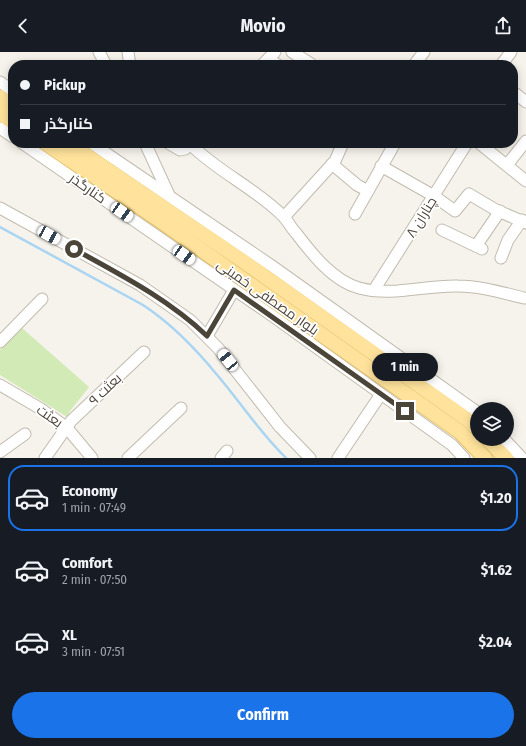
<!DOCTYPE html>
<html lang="en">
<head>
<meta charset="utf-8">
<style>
  body { margin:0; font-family:"Fira Sans Condensed",Cairo,sans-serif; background:#242831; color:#f1f3f6; height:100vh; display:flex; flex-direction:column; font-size:15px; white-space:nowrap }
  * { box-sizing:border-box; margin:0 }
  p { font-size:13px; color:#9ea1a6 }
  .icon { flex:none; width:22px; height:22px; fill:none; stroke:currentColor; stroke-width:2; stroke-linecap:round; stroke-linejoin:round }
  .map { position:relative; height:406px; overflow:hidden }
  .side { display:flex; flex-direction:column; background:#171b24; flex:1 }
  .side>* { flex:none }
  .hud { position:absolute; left:8px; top:8px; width:510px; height:88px; border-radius:16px; box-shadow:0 2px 10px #0003; display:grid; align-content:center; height:88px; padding:0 12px; background:#171b24 }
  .buttons { position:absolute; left:470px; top:350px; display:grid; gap:8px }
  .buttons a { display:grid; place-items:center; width:44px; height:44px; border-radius:50%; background:#171b24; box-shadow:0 2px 10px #0003; font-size:20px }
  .end { position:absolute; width:18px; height:18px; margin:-9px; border:5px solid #4b4439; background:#fff; box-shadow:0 0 0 2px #fff }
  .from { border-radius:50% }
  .bubble { position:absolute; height:28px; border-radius:14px; background:#171b24; box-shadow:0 2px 10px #0003; font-size:13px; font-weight:700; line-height:28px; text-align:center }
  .car { position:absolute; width:12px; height:24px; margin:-12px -6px; border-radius:5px; box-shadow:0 0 3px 1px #0007; background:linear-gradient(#fff 24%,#345 0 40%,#fff 0 76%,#345 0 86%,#fff 0) }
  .hud b { display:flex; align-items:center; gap:14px; height:38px; font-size:15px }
  .hud b+b { border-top:1px solid #363941 }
  .hud i { width:10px; height:10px; background:#f1f3f6 }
  ul { padding:7px 0 0; list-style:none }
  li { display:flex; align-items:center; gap:12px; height:66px; margin:0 8px 6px; padding:0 4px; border:2px solid transparent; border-radius:16px }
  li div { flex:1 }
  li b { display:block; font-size:15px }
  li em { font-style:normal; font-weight:700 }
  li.current { border-color:#1a73e8 }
  li>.icon { width:36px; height:36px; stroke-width:1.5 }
  .action { display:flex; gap:8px; margin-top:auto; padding:8px 12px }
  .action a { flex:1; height:46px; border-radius:24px; background:#1a73e8; color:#fff; font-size:16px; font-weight:700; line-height:46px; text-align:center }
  header { display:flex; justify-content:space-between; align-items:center; height:52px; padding:0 12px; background:#171b24; font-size:18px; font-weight:700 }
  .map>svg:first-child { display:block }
</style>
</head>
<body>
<header><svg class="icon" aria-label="back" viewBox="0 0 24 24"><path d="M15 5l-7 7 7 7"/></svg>Movio<svg class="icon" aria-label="share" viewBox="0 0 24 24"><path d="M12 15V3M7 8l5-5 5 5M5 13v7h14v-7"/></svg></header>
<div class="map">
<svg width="526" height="406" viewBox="0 0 526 406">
  <rect width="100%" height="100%" fill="#f6f3ec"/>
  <polygon fill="#d2eab5" points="22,276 89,335 70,359 67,365 0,323 0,298"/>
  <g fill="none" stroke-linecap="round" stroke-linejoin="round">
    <path stroke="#a9d4f2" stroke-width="2.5" d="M0,175L143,253C172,272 196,297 218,324C241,351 260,381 286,406"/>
    <g stroke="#c2bbae" stroke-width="13">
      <g id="minor">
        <polyline points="99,0 106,13"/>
        <polyline points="128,0 130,13"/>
        <polyline points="292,0 311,12 310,13"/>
        <polyline points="268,7 278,13"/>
        <polyline points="262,13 275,0"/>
        <polyline points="414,13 424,0"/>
        <polyline points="501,13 511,0"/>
        <polyline points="0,30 13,39"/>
        <polyline points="516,42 526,50"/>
        <polyline points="0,76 13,85"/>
        <polyline points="22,91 274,265 452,393 464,406"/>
        <polyline points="91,91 272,214 477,360"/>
        <polyline points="145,91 169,143"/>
        <polyline points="168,91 180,98 185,97 191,91"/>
        <polyline points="479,91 526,129"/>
        <path d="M190,92C218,120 255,136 283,164C288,169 291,176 296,181C312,202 333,229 359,236C392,245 425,233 458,234C481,234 503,241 524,246"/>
        <polyline points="332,112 357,133 368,139"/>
        <polyline points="507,113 526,89"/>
        <polyline points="381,114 434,144 455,159 469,142 496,158 526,171"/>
        <polyline points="0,156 140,233 190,268 218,296 280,375 310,406"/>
        <polyline points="355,162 395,91"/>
        <polyline points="284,165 335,109 343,91"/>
        <polyline points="442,178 482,197"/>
        <polyline points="476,194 500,159"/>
        <polyline points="501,206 508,188 522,168"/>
        <polyline points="374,238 467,91"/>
        <polyline points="207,284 234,238"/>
        <polyline points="0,290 42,247"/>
        <polyline points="0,333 41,357 67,376 92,406"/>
        <polyline points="504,387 522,406"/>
        <polyline points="0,400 25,382"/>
        <polyline points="45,406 71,369 144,300"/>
        <polyline points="128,406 181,356"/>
        <polyline points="221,406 227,399"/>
        <polyline points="338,406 381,342"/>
      </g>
    </g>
    <g stroke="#e6c16a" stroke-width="16">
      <g id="major">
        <polyline points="0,45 13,54"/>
        <polyline points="0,61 13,70"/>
        <polyline points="45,91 162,170 460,380 485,406"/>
        <polyline points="68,91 240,207 468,368 477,377"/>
        <polyline points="487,387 506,406"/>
      </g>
    </g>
    <use href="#minor" stroke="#fff" stroke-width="11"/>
    <use href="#major" stroke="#ffe39c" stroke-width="14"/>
  </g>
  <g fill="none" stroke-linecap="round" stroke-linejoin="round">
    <path stroke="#4b4439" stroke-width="5" d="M74,197C121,223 168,247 207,284L234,238L405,359"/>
  </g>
  <g text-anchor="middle" stroke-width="3.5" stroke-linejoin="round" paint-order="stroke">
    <g font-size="14" fill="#4b4439" stroke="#fff">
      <text transform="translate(88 136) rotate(35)" y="5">کنارگذر</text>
      <text transform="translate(421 165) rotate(-58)" y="5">چناران ۸</text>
      <text transform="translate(268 245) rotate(35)" y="5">بلوار مصطفی خمینی</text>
      <text transform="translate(105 337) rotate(-43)" y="5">بعثت ۹</text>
      <text transform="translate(50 364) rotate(35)" y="5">بعثت</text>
    </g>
  </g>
</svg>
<div class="buttons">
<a><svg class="icon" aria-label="layers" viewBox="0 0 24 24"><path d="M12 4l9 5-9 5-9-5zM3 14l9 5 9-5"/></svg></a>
</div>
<i class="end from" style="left:74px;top:197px"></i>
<i class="end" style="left:405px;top:359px"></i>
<div class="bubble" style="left:372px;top:301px;width:66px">1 min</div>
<i class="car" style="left:122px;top:160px;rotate:125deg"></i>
<i class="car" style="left:49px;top:183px;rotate:119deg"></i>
<i class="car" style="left:184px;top:203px;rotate:125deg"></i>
<i class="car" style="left:228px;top:308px;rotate:321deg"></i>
<div class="hud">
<b><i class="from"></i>Pickup</b>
<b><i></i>کنارگذر</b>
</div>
</div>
<section class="side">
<ul>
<li class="current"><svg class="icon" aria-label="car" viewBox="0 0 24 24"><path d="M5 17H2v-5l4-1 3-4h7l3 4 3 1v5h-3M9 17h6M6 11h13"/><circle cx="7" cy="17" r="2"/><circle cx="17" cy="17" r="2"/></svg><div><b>Economy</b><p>1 min · 07:49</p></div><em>$1.20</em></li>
<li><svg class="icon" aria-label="car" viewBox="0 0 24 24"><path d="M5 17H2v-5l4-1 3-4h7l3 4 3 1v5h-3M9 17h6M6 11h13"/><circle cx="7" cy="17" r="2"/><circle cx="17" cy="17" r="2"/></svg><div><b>Comfort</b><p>2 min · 07:50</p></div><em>$1.62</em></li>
<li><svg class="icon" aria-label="car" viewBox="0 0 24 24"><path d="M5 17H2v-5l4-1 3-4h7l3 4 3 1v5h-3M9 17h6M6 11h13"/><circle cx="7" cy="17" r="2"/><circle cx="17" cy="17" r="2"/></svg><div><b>XL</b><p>3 min · 07:51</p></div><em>$2.04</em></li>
</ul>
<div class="action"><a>Confirm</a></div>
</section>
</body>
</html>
